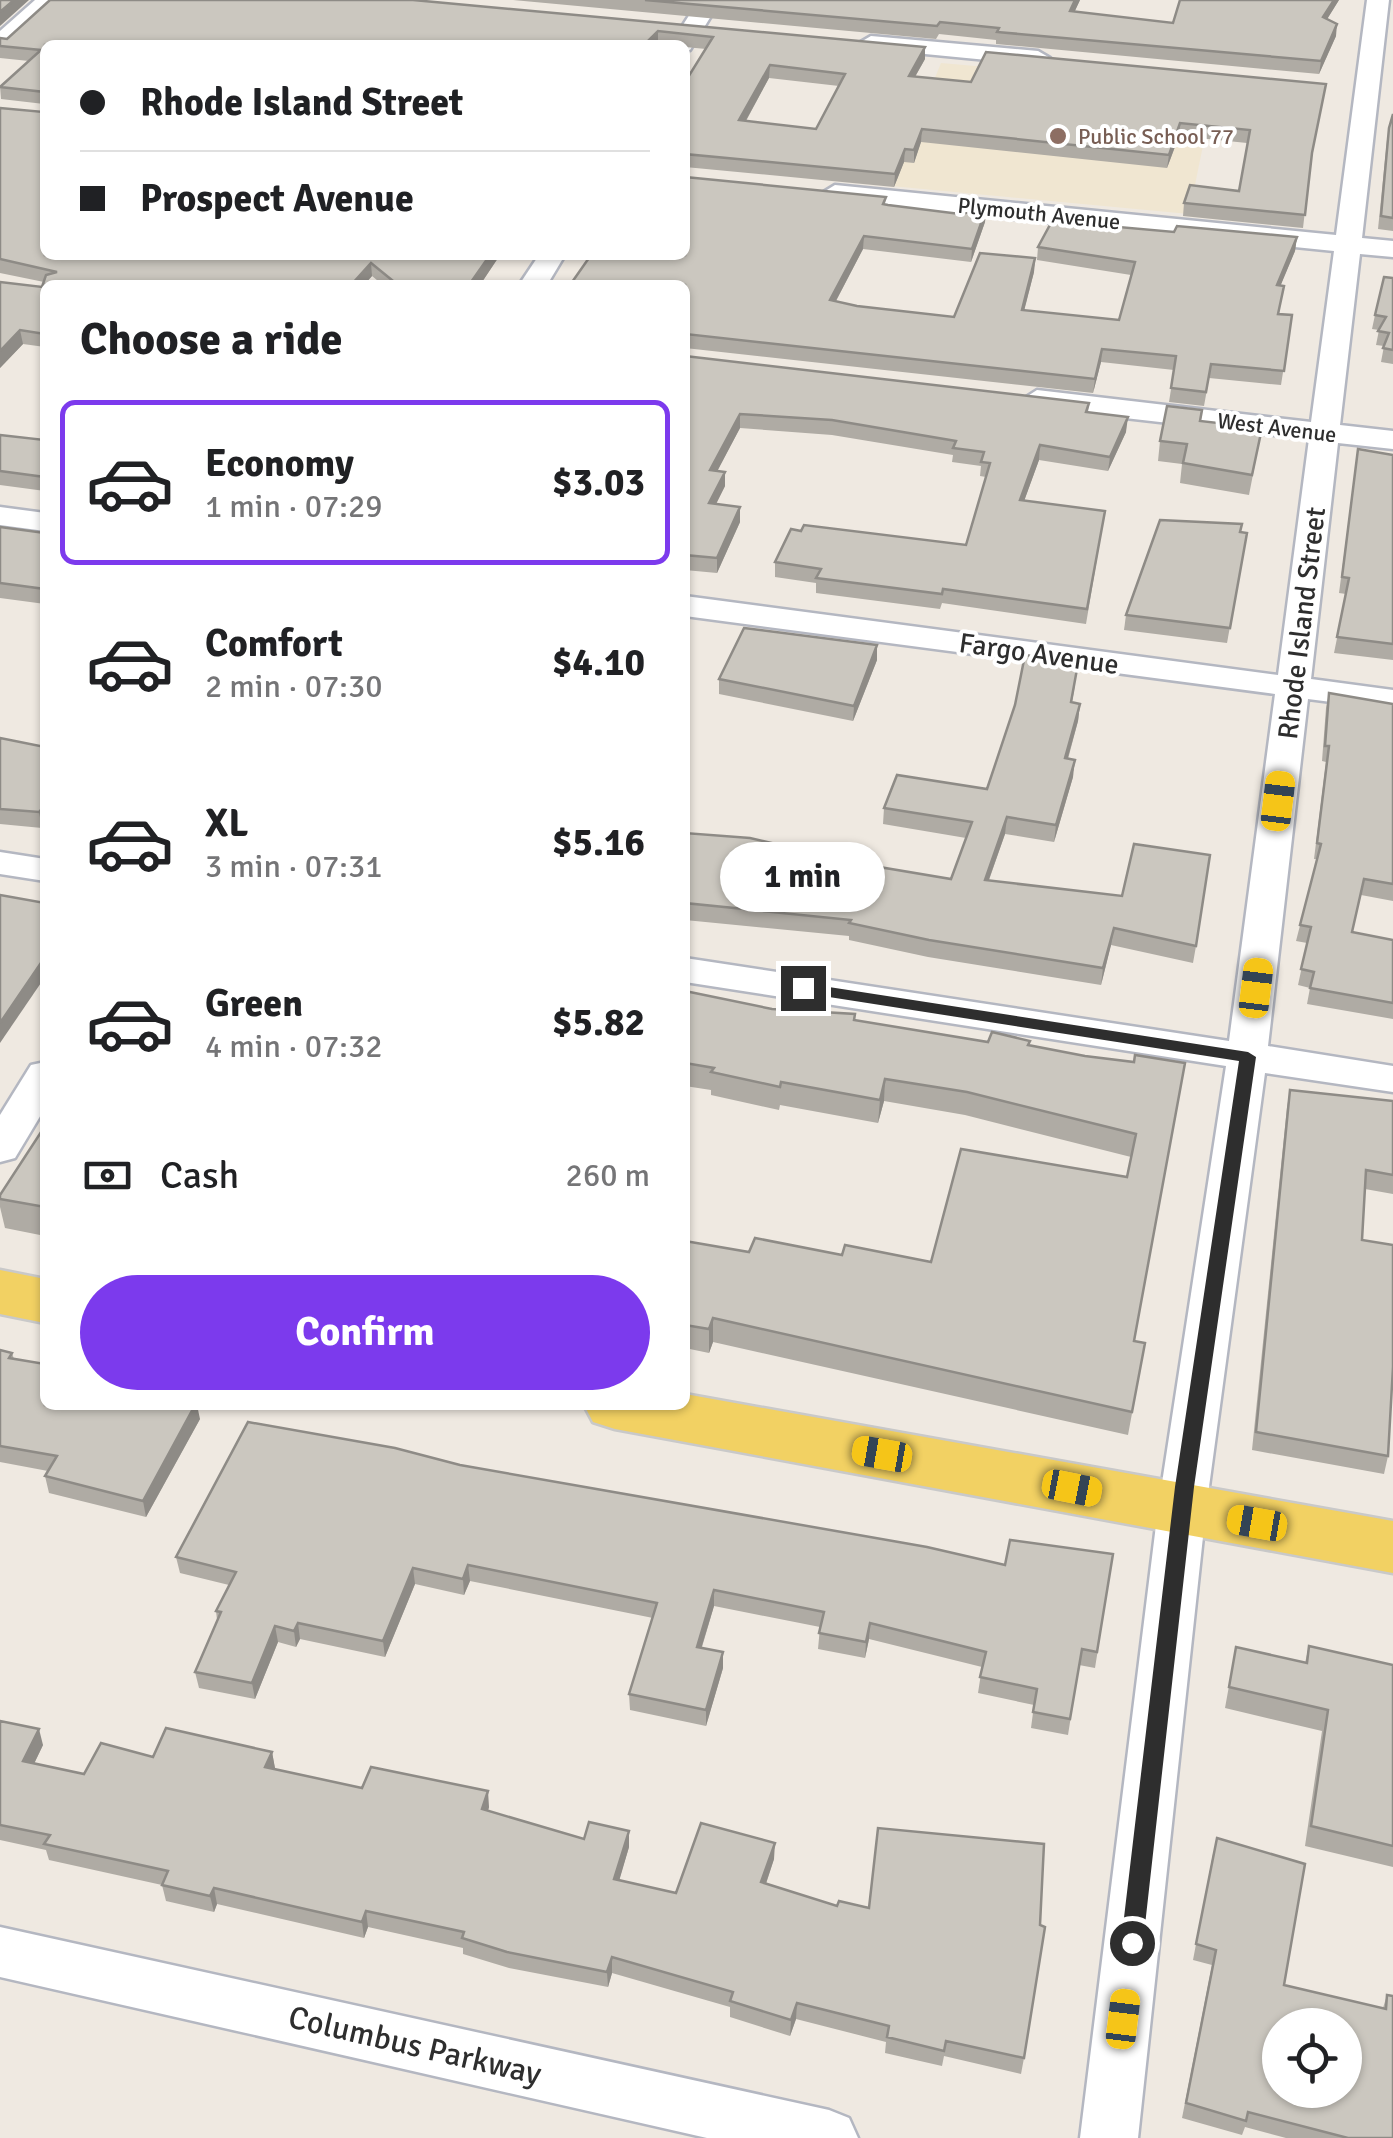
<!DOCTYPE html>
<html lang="en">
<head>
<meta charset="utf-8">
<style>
  body { margin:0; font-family:Signika,sans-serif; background:#f2f2f2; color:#202124; height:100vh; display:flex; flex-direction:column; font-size:38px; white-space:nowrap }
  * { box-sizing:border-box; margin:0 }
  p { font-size:32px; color:#757577 }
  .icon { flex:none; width:55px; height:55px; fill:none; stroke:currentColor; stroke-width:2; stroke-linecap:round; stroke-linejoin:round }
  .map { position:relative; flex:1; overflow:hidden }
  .panel { position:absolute; left:40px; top:280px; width:650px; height:1130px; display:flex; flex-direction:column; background:#fff; border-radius:15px; box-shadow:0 2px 8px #0004 }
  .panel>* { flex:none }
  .banner { position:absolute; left:40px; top:40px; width:650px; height:220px; border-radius:15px; box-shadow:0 2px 8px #0004; display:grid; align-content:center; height:220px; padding:0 40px; background:#fff }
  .buttons { position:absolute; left:1262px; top:2008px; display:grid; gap:20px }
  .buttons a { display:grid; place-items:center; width:100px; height:100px; border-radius:50%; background:#fff; box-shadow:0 2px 8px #0004; font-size:50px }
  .end { position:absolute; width:45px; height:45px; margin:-22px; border:12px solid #2e2e2e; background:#fff; box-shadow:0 0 0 5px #fff }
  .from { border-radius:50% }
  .bubble { position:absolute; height:70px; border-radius:35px; background:#fff; box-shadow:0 2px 8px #0004; font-size:32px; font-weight:700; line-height:70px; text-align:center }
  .car { position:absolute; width:30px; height:60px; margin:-30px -15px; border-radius:12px; box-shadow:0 0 8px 2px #0007; background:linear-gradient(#f5c518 24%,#345 0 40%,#f5c518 0 76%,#345 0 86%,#f5c518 0) }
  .banner b { display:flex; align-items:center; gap:35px; height:95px; font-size:38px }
  .banner b+b { border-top:2px solid #e0e0e0 }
  .banner i { width:25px; height:25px; background:#202124 }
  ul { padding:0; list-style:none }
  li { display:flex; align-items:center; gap:30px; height:165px; margin:0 20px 15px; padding:0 20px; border:5px solid transparent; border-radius:15px }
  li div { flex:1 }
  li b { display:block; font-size:38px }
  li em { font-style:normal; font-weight:700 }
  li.on { border-color:#7c3aed }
  li>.icon { width:90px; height:90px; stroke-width:1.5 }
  h2 { padding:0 40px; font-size:45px; line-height:120px }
  .pay { display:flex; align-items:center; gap:25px; height:110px; padding:0 40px; font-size:38px }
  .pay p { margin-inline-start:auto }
  .action { display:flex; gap:20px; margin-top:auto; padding:20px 40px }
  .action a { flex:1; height:115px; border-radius:60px; background:#7c3aed; color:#fff; font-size:40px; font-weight:700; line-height:115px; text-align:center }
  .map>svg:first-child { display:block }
</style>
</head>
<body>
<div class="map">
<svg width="1393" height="2138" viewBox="0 0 1393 2138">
  <rect width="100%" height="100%" fill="#efe9e1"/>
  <polygon fill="#f0e6d1" points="941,63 1215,87 1189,214 891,186"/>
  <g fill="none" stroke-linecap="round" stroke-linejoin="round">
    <g stroke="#b4b7c1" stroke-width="5">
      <g id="street">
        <polygon points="35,0 59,0 8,48 0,50 0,31"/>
        <polygon points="699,0 721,0 690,50 685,51 685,45 670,45"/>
        <polygon points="1367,0 1389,0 1362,238 1393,241 1393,257 1360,254 1340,425 1393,431 1393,449 1338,443 1311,679 1393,690 1393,710 1308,699 1268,1046 1393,1066 1393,1092 1265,1073 1206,1509 1138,2138 1080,2138 1158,1509 1226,1066 685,982 685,958 1229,1041 1275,694 685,616 685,596 1278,675 1309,439 1037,408 1023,399 1037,390 1311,422 1334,251 835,201 822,193 835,185 1336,235"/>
        <polygon points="871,36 1038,51 1050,58 1038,65 863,48 859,43"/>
        <polygon points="539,255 565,255 547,285 519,285"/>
        <polygon points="0,507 45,513 45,531 0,525"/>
        <polygon points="0,852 45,859 45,881 0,874"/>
        <polygon points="45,1062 45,1108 15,1158 0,1162 0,1115 31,1065"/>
        <polygon points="0,1927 829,2110 849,2118 858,2138 707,2138 0,1977"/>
      </g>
    </g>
    <g stroke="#c9c9c9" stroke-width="5">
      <g id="primary">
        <polygon points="0,1270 45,1279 45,1323 0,1314"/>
        <polygon points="685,1394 1393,1521 1393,1573 615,1429 593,1422 584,1405 685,1405"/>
      </g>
    </g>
    <use href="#street" fill="#fff" fill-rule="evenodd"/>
    <use href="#primary" fill="#f2d163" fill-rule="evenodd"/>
  </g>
  <g fill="#afaba4" fill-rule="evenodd">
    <path d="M413,0L925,59L915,77L971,82L1326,84L1311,159L1303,228L1183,216L1184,203L1239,191L1247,143L1179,136L1167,168L921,142L914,163L904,162L894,187L685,167V82L706,49L685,47V45L658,44L657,45H45V255H500L480,285H383L372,276L364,285H45V347L23,344L0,368V282L42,287L44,282L0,273V108L43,112L44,104L1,99L0,86L29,61L0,58V38L7,39ZM769,78L839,86L816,129L746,121Z"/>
    <polygon points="513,0 1080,0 1074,12 1173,23 1339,0 1327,19 1336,36 1319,74 996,44 996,40 939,34 936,39"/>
    <polygon points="1393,114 1393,231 1378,229 1387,140"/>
    <polygon points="886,197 885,204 960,214 986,209 985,222 971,262 863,249 836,301 857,306 954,317 1035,258 1034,272 1024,310 1119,320 1131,275 1037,260 1038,247 1174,232 1297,237 1295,251 1280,286 1279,314 1292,315 1281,385 1209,378 1204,406 1169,402 1174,370 1101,362 1093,393 685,348 685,285"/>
    <polygon points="1393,278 1393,364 1381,362 1384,346 1376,345 1379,330 1372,329 1375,315"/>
    <polygon points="685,356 1089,403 1088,413 1126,432 1108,471 1039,460 1024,501 1105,511 1086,624 942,603 940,609 816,593 816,583 775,577 775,562 966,545 986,477 980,476 981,466 952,462 953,455 832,435 740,428 717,471 725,472 725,486 716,504 740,522 717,573 685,570"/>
    <polygon points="1201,421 1262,428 1249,495 1180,483 1182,464 1158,461 1160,441"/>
    <polygon points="0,435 45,440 45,491 0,485"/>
    <polygon points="1358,449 1393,455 1393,660 1334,653 1346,594 1339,593"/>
    <polygon points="0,527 45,533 45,604 0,598"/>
    <polygon points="1241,532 1247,533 1227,643 1124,630 1126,615"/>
    <polygon points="877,645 877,660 853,721 719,694 719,679"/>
    <polygon points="1055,659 1055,665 1075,685 1072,702 1080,704 1078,721 1068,759 1073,777 1054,842 1005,834 989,880 1196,946 1193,963 1111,945 1101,985 928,957 849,940 849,936 685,920 685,833 951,879 966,838 883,824 884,808 987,789"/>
    <polygon points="1329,693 1393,704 1393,901 1361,895 1352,932 1393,940 1393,1019 1307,1004 1310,988 1298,985 1307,943 1296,941 1317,859 1314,859 1326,762 1322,761 1326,708"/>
    <polygon points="0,738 45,747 42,828 0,824"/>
    <polygon points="685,991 772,1009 855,1020 988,1042 1030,1045 1085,1056 1134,1062 1135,1055 1134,1341 1145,1343 1128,1435 713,1342 709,1353 685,1348 685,1241 749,1252 842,1255 931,1262 1127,1177 1131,1157 965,1115 884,1101 878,1123 780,1105 779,1110 711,1095 711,1090 685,1086"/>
    <polygon points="1290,1090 1393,1101 1393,1194 1365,1189 1362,1240 1388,1456 1384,1474 1252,1450 1287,1107"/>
    <polygon points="45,1126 45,1236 5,1228 0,1207 0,1195"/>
    <polygon points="0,1350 12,1353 14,1359 200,1419 146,1517 49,1493 45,1476 48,1471 0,1462"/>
    <polygon points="460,1465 1005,1565 1113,1554 1095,1668 1079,1665 1068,1735 1031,1728 1034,1705 978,1693 982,1667 869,1639 865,1658 818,1649 820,1627 714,1606 702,1647 723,1668 706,1726 630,1710 629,1694 653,1618 470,1581 464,1595 415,1584 385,1657 300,1639 296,1647 278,1642 255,1699 199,1688 195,1672 217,1620 216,1611 229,1585 180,1573 176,1557"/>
    <polygon points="1309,1646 1393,1665 1393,1867 1305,1846 1322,1731 1225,1708 1236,1647 1305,1663"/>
    <polygon points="0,1721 43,1745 34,1764 84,1774 153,1757 272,1752 275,1769 362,1788 489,1807 488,1811 584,1839 629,1847 619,1880 676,1893 774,1859 766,1884 1024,2058 1021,2074 944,2056 942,2066 885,2053 886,2042 796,2019 790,2036 730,2017 730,2007 612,1973 608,1987 509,1968 463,1954 463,1948 368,1927 364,1938 217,1904 214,1912 166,1901 162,1885 49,1860 46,1850 0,1840"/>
    <polygon points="1213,1854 1284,1985 1383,2008 1387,1995 1393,2138 1286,2138 1245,2127 1242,2135 1182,2118 1212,1965 1193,1960"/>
  </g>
  <g fill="#8e8b86">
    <polygon points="14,0 29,0 0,26 0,12"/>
    <polygon points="1075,0 1080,0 1069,24 1070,11"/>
    <polygon points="1334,0 1339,0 1321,29 1323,17"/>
    <polygon points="1337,24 1336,36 1319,74 1321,61"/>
    <polygon points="658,31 658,44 657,45 644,45"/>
    <polygon points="925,47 925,59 908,89 909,76"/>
    <polygon points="770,65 769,78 739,133 739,120"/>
    <polygon points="1180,123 1179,136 1167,168 1169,155"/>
    <polygon points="922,129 921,142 914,163 914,150"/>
    <polygon points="905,149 904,162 894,187 895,174"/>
    <polygon points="986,209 985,222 971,262 972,249"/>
    <polygon points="864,236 863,249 829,314 830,300"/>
    <polygon points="1297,237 1295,251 1275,299 1277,285"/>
    <polygon points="490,255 500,255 480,285 469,285"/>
    <polygon points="1035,258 1034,272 1021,323 1022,310"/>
    <polygon points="371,263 372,276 364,285 351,285"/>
    <polygon points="20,330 23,344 0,368 0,351"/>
    <polygon points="1102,349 1101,362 1093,393 1095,379"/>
    <polygon points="740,414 740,428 710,485 710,470"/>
    <polygon points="1128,417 1126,432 1108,471 1110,457"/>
    <polygon points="1040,445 1039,460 1019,515 1020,500"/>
    <polygon points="725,472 725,486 709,518 709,503"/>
    <polygon points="740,507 740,522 717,573 717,558"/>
    <polygon points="877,645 877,660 853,721 854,706"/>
    <polygon points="1080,704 1078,721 1063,775 1065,758"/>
    <polygon points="1075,760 1073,777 1054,842 1056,825"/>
    <polygon points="45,805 45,824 42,828 39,812"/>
    <polygon points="1007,817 1005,834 983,896 985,880"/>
    <polygon points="1114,928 1111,945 1101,985 1103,968"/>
    <polygon points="45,957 45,977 0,1043 0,1023"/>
    <polygon points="885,1079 884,1101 878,1123 880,1100"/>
    <polygon points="713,1318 713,1342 709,1353 709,1329"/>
    <polygon points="195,1405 197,1405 200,1419 146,1517 143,1501"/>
    <polygon points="468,1565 470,1581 464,1595 463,1579"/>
    <polygon points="413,1568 415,1584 385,1657 383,1641"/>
    <polygon points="714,1590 714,1606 697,1662 697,1647"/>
    <polygon points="298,1623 300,1639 296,1647 294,1631"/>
    <polygon points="870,1623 869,1639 865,1658 866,1642"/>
    <polygon points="275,1626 278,1642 255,1699 252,1683"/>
    <polygon points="723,1652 723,1668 706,1726 706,1710"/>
    <polygon points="39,1729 43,1745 27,1778 23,1761"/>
    <polygon points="272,1752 275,1768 269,1784 265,1767"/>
    <polygon points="488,1791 489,1807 483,1825 482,1809"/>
    <polygon points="629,1831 629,1847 615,1895 614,1879"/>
    <polygon points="775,1843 774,1859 761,1898 761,1882"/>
    <polygon points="214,1888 217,1904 214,1912 210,1896"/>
    <polygon points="366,1911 368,1927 364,1938 362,1922"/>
    <polygon points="612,1957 612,1973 608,1987 607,1972"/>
    <polygon points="797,2003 796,2019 790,2036 791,2020"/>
  </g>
  <g fill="#cbc7bf" stroke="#8e8b86" stroke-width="2.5" fill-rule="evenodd">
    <polygon points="0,0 14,0 0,12"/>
    <path d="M50,0H413L925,47L909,76L971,82L986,52L1326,84L1312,153L1305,215L1184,203L1190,185L1239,191L1250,130L1180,123L1169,155L922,129L914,150L905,149L895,174L685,154V82L713,37L658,31L644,45H45V92L0,87L41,50L0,46V38L7,39ZM770,65L845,74L816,129L739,120Z"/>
    <polygon points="645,0 1075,0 1070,11 1173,23 1180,0 1334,0 1323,17 1337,24 1321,61 997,32 999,28 940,22 937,26"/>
    <polygon points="45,96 45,255 490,255 469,285 398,285 371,263 351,285 313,283 311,285 45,285 45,334 20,330 0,351 0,282 42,287 46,275 57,272 0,259 0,108 43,112"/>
    <polygon points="1393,114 1393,218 1381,216 1389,128"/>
    <polygon points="685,177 886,197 883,204 888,205 960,214 986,209 972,249 864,236 830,300 857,306 954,317 980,253 1035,258 1022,310 1119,320 1135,262 1038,247 1052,221 1174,232 1177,226 1297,237 1277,285 1284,286 1278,314 1292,315 1284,371 1211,364 1206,392 1171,388 1176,356 1102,349 1095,379 685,334 685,285 570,285 591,255 685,255"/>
    <polygon points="1384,277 1393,278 1393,350 1383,348 1389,333 1378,331 1386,317 1375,315"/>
    <polygon points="685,356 1089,403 1086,412 1128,417 1110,457 1040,445 1020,500 1105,511 1087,609 943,589 942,594 816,578 821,569 775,562 791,529 801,531 804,525 966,545 990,463 981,462 984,452 953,448 956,441 832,420 740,414 710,470 725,472 709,503 740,507 717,558 685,555"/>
    <polygon points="1167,406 1202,410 1200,421 1262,428 1252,475 1183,463 1187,444 1160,441"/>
    <polygon points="0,435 45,440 45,477 0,471"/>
    <polygon points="1358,449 1393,455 1393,644 1337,637 1349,578 1342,577"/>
    <polygon points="1160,520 1242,524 1240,532 1247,533 1230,628 1126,615"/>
    <polygon points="0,527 45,533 45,589 0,583"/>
    <polygon points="744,628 877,645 854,706 719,679"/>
    <polygon points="1025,655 1055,659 1054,665 1077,669 1071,702 1080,704 1065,758 1075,760 1056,825 1007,817 985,880 1122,896 1134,844 1210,855 1196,946 1114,928 1103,968 929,940 849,923 851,920 685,903 685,833 750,838 798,849 796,853 951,879 972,822 884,808 897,775 987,789 1015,705"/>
    <polygon points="1329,693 1393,704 1393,884 1364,879 1352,932 1393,940 1393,1003 1310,988 1314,972 1301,969 1311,927 1300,925 1321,844 1317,843 1329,746 1325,746"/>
    <polygon points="0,738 45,747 45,805 39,812 0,809"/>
    <polygon points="0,895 45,903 45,957 0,1023"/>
    <polygon points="685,991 772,1009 855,1014 854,1020 988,1042 992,1032 1030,1041 1028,1045 1085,1056 1134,1062 1135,1055 1185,1063 1134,1341 1145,1343 1132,1412 713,1318 709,1329 685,1325 685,1241 749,1252 755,1238 842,1255 845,1245 931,1262 961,1149 1127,1177 1136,1134 967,1092 885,1079 880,1100 781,1082 780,1087 711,1072 714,1068 685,1063"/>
    <polygon points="1290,1090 1393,1101 1393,1175 1366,1170 1362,1240 1393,1245 1393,1367 1388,1456 1256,1432"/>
    <polygon points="45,1126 45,1207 0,1199 0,1195"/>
    <polygon points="0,1350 12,1353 9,1358 45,1364 45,1405 195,1405 143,1501 45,1476 57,1456 0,1446"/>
    <polygon points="248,1422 395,1448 460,1465 927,1547 1005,1565 1010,1540 1113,1554 1097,1652 1082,1649 1070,1719 1033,1712 1037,1689 980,1677 986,1652 870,1623 866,1642 819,1633 824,1612 714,1590 697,1647 723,1652 706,1710 629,1694 657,1603 468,1565 463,1579 413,1568 383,1641 298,1623 294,1631 275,1626 252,1683 195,1672 221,1612 216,1611 236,1572 176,1557"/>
    <polygon points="1309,1646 1393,1665 1393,1846 1311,1826 1328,1710 1229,1687 1236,1647 1307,1663"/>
    <polygon points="0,1721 39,1729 23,1761 84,1774 101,1743 153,1757 166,1728 272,1752 265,1767 362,1788 371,1767 488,1791 482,1809 584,1839 589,1822 629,1831 614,1879 676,1893 701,1823 775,1843 761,1882 837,1906 839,1901 869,1908 878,1828 1044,1844 1040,1925 1045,1927 1024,2058 946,2041 944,2051 887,2037 889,2026 797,2003 791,2020 730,2001 733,1992 612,1957 607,1972 507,1952 462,1938 464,1932 366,1911 362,1922 214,1888 210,1896 162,1885 168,1871 44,1844 50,1835 0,1825"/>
    <path d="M1217,1838L1305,1864L1284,1985L1386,2009L1387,1995L1393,1996V2138H1348L1248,2112L1246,2121L1186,2103L1216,1950L1196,1944ZM1280,2025H1345V2090H1280Z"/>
  </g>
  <polygon fill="#2e2e2e" points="803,983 1248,1052 1256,1057 1194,1487 1143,1943 1132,1953 1121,1943 1175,1487 1239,1061 797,992 797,984"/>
  <circle fill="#8d6e63" stroke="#fff" stroke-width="4" cx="1058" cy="136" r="10"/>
  <g text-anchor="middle" stroke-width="8" stroke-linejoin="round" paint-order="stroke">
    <g font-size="22" fill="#785e54" stroke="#fff" text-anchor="start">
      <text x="1078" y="144">Public School 77</text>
    </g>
    <g font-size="22" fill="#2e2e2e" stroke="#fff">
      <text transform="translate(1039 213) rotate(6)" y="8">Plymouth Avenue</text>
      <text transform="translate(1277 427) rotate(7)" y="8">West Avenue</text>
    </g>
    <g font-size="28" fill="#2e2e2e" stroke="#fff">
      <text transform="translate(1301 623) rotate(-83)" y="10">Rhode Island Street</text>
      <text transform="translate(1039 653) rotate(8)" y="10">Fargo Avenue</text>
    </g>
    <g font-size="32" fill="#2e2e2e" stroke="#fff">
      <text transform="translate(415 2045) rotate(13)" y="11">Columbus Parkway</text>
    </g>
  </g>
</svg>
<div class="buttons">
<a><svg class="icon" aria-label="locate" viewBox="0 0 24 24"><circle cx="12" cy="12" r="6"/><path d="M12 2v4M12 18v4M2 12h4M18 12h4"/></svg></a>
</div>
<i class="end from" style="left:1132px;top:1943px"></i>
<i class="end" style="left:803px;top:988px"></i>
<div class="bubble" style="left:720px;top:842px;width:165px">1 min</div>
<i class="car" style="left:1278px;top:801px;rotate:7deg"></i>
<i class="car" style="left:1256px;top:988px;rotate:7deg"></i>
<i class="car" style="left:882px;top:1454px;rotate:280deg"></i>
<i class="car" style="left:1072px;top:1488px;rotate:101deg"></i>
<i class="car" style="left:1257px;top:1523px;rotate:280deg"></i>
<i class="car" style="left:1123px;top:2019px;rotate:7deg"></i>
<div class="banner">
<b><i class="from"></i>Rhode Island Street</b>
<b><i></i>Prospect Avenue</b>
</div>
<section class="panel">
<h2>Choose a ride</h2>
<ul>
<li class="on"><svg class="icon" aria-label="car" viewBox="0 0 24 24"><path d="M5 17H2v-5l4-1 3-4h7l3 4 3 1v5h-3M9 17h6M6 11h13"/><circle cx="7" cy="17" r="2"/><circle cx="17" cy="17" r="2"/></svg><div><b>Economy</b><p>1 min · 07:29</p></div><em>$3.03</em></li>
<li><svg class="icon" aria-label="car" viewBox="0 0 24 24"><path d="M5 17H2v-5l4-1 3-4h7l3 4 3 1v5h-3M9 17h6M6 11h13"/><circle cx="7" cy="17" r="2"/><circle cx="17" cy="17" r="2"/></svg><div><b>Comfort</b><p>2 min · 07:30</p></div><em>$4.10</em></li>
<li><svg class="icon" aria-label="car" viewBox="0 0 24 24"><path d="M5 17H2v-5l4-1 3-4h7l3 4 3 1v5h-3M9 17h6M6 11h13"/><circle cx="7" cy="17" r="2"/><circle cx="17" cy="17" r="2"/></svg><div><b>XL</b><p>3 min · 07:31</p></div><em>$5.16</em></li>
<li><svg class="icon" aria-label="car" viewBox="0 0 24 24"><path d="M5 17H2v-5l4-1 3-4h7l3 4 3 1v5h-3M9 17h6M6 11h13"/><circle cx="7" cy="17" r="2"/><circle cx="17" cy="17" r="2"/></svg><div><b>Green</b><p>4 min · 07:32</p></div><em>$5.82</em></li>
</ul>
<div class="pay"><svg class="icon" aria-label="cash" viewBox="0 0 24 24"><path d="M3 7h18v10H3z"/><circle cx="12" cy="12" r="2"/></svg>Cash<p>260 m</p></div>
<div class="action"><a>Confirm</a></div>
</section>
</div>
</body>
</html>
